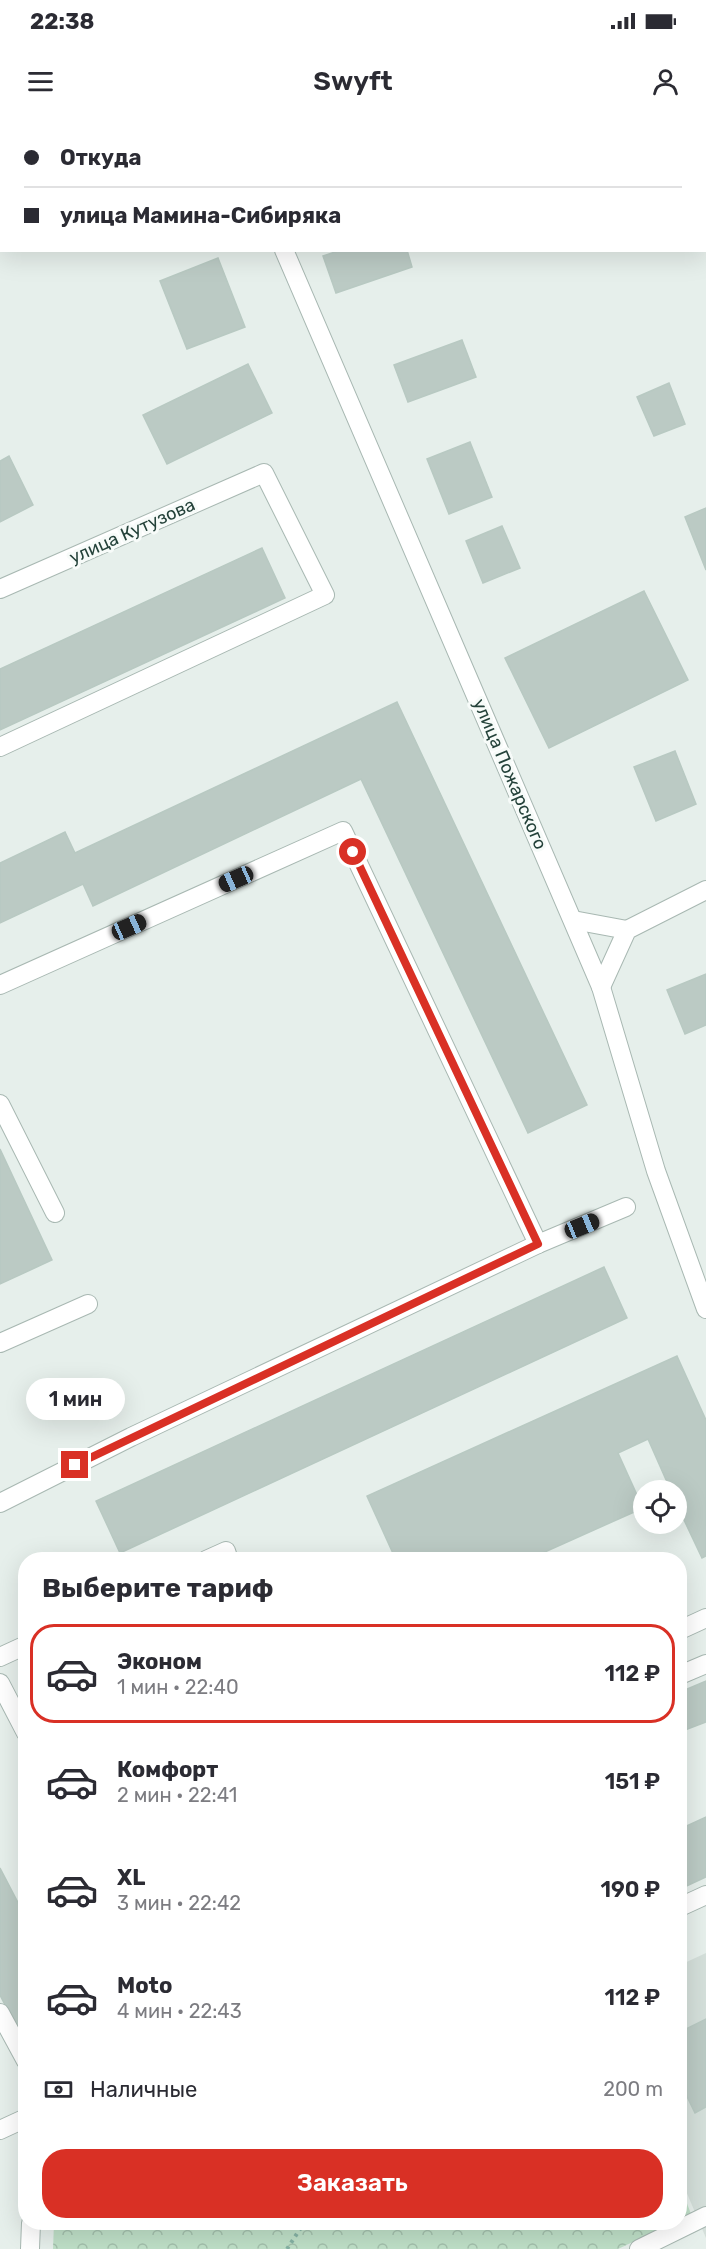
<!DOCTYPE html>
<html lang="ru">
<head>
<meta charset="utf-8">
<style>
  body { margin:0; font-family:Rubik,sans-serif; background:#f2f2f3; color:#2b2b33; height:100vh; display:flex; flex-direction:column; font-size:22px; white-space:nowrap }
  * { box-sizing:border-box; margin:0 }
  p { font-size:20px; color:#7c7c81 }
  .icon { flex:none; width:33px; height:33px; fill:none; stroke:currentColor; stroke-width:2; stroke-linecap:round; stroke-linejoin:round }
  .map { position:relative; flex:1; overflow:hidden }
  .side { position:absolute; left:18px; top:1432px; width:669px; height:678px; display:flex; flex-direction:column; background:#fff; border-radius:24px; box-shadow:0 6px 24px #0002 }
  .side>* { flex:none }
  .guide { position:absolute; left:0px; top:0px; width:706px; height:132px; box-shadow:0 6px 24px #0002; display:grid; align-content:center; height:132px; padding:0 24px; background:#fff }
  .tools { position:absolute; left:633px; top:1360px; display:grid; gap:12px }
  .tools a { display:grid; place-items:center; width:54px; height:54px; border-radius:50%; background:#fff; box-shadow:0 6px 24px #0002; font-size:30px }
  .end { position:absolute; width:27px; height:27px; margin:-14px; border:8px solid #d93025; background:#fff; box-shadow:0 0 0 3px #fff }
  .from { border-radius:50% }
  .bubble { position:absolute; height:42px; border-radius:21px; background:#fff; box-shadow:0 6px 24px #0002; font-size:20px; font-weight:600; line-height:42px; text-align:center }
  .car { position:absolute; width:18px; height:36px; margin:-18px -9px; border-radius:8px; box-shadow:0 0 4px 2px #0007; background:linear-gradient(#222 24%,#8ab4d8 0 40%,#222 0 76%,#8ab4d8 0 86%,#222 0) }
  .guide b { display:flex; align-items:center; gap:21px; height:57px; font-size:22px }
  .guide b+b { border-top:2px solid #e1e1e2 }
  .guide i { width:15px; height:15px; background:#2b2b33 }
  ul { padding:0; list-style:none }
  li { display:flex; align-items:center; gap:18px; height:99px; margin:0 12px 9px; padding:0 12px; border:3px solid transparent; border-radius:24px }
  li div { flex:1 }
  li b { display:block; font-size:22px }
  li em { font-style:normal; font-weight:600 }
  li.active { border-color:#d93025 }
  li>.icon { width:54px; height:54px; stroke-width:1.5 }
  h2 { padding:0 24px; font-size:27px; line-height:72px }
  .pay { display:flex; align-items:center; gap:15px; height:66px; padding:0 24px; font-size:22px }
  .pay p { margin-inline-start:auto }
  .action { display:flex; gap:12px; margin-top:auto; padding:12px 24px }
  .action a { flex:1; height:69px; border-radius:24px; background:#d93025; color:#fff; font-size:24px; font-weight:600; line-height:69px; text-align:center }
  .status { display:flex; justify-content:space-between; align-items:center; height:42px; padding:0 30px; background:#fff; direction:ltr }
  .status svg { height:16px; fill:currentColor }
  header { display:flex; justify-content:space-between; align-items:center; height:78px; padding:0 24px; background:#fff; font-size:27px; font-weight:600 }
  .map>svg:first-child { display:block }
</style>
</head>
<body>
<div class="status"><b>22:38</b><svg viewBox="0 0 49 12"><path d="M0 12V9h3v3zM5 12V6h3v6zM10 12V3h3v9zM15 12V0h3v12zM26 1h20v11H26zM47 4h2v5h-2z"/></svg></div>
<header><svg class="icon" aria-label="menu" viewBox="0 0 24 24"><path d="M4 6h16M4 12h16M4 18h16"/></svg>Swyft<svg class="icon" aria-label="person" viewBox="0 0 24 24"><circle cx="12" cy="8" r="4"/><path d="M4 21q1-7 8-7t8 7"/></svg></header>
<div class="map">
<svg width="706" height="2129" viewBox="0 0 706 2129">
  <defs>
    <pattern id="park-crowns" width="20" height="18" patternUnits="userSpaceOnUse" patternTransform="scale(1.5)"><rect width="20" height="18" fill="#bfe0c8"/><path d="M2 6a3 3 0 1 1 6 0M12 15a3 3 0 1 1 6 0" fill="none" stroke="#a4c1ad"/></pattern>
  </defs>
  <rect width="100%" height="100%" fill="#e6efeb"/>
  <polygon fill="#d4dfda" points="706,1833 706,2118 680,2057 680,1845"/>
  <g fill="url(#park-crowns)">
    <polygon points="680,2065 691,2094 680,2100"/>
    <polygon points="54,2103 673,2103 618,2129 53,2129"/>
  </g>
  <g fill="#bbcac4" stroke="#b8c9c2" stroke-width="1.5">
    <polygon points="280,0 312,0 312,2 281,2"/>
    <polygon points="580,0 616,0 613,2"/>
    <polygon points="341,130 407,130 412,147 336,173 323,136"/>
    <polygon points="218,138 245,207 187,229 160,161"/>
    <polygon points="462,220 476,257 408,282 394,245"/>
    <polygon points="248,244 272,293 167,344 143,295"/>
    <polygon points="669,263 685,304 654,316 637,277"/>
    <polygon points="470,322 492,377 449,394 427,339"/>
    <polygon points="9,336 33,385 0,402 0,341"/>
    <polygon points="706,388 706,450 685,397"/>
    <polygon points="502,406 520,448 483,463 466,421"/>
    <polygon points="262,428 285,478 0,610 0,549"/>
    <polygon points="644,471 688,560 549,628 505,538"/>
    <polygon points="397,582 587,985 528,1013 361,659 93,786 83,764 0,803 0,743 65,712 75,733"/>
    <polygon points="675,631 696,684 656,701 634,647"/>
    <polygon points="706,854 706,905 685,914 667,870"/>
    <polygon points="0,1029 52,1140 0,1164"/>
    <polygon points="604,1147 627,1198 120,1433 96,1381"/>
    <polygon points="677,1236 706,1300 706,1436 702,1438 676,1383 676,1371 671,1371 648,1319 618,1333 643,1388 527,1440 396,1440 367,1376"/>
    <polygon points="706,1561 706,1602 680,1612 680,1572"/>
    <polygon points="706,1697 706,1757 680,1769 680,1709"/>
    <polygon points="0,1748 26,1798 26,1914 21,1916 0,1875"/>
    <polygon points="706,1899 706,1987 695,1993 680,1962 680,1912"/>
  </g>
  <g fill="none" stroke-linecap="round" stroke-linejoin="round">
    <g stroke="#a8b8b2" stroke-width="20">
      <g id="minor">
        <polyline points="226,0 226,2"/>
        <polyline points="394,2 396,0"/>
        <polyline points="284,130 601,867 656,1051 706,1189"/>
        <polyline points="0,469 264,353 325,475 0,627"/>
        <polyline points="573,800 627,810"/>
        <polyline points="0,865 343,711 538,1124"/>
        <polyline points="601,867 627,810 706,770"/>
        <polyline points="0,984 55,1093"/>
        <polyline points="0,1223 88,1184"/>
        <polyline points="0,1383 131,1317 538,1124 626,1087"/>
        <polyline points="206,1440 226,1431 229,1440"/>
        <polyline points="680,1510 706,1498"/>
        <polyline points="0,1537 26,1525"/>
        <polyline points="680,1555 706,1544"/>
        <polyline points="0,1563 26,1613"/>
        <polyline points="680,1787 706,1775"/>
        <polyline points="0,1893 26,1941"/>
        <polyline points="0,2010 26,1998"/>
        <polyline points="30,2129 31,2103"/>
        <polyline points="639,2129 706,2096"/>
      </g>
    </g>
    <polyline stroke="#86b3a5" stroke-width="4" stroke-dasharray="3 4.5" stroke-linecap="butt" points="287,2129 304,2103"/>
    <use href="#minor" stroke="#fff" stroke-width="18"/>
  </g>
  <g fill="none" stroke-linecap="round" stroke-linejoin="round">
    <polyline stroke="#d93025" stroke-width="8" points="75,1345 538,1124 353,732"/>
  </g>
  <g text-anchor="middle" stroke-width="6" stroke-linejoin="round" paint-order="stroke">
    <g font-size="18" fill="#24423a" stroke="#f7fbf9">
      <text transform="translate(132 411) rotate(-24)" y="6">улица Кутузова</text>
      <text transform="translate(510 654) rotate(67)" y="6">улица Пожарского</text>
    </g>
  </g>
</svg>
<div class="tools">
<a><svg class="icon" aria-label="locate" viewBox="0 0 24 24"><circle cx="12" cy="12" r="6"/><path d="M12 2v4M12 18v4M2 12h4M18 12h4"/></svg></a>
</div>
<i class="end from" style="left:353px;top:732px"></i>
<i class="end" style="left:75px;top:1345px"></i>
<div class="bubble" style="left:26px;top:1258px;width:99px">1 мин</div>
<i class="car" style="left:236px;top:759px;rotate:246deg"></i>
<i class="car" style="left:129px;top:807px;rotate:66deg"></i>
<i class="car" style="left:582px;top:1106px;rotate:68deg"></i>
<div class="guide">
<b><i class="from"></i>Откуда</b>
<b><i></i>улица Мамина-Сибиряка</b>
</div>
<section class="side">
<h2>Выберите тариф</h2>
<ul>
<li class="active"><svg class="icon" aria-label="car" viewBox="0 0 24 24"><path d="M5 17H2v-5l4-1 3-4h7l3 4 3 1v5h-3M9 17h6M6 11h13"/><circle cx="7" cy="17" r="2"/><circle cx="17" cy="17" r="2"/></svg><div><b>Эконом</b><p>1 мин · 22:40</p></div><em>112 ₽</em></li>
<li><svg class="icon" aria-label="car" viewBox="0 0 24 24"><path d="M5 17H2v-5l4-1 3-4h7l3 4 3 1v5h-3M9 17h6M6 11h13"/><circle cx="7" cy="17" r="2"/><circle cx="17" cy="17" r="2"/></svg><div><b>Комфорт</b><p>2 мин · 22:41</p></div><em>151 ₽</em></li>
<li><svg class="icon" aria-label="car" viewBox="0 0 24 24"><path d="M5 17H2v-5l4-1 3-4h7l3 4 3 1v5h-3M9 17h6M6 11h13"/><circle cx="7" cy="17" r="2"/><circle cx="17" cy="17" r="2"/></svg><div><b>XL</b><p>3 мин · 22:42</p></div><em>190 ₽</em></li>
<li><svg class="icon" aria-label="car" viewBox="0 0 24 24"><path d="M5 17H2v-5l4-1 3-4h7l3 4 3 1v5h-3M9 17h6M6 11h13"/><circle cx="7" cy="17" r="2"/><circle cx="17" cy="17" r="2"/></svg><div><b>Moto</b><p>4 мин · 22:43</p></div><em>112 ₽</em></li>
</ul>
<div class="pay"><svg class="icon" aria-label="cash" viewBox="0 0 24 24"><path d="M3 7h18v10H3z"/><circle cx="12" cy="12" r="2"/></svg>Наличные<p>200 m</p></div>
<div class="action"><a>Заказать</a></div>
</section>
</div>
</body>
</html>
